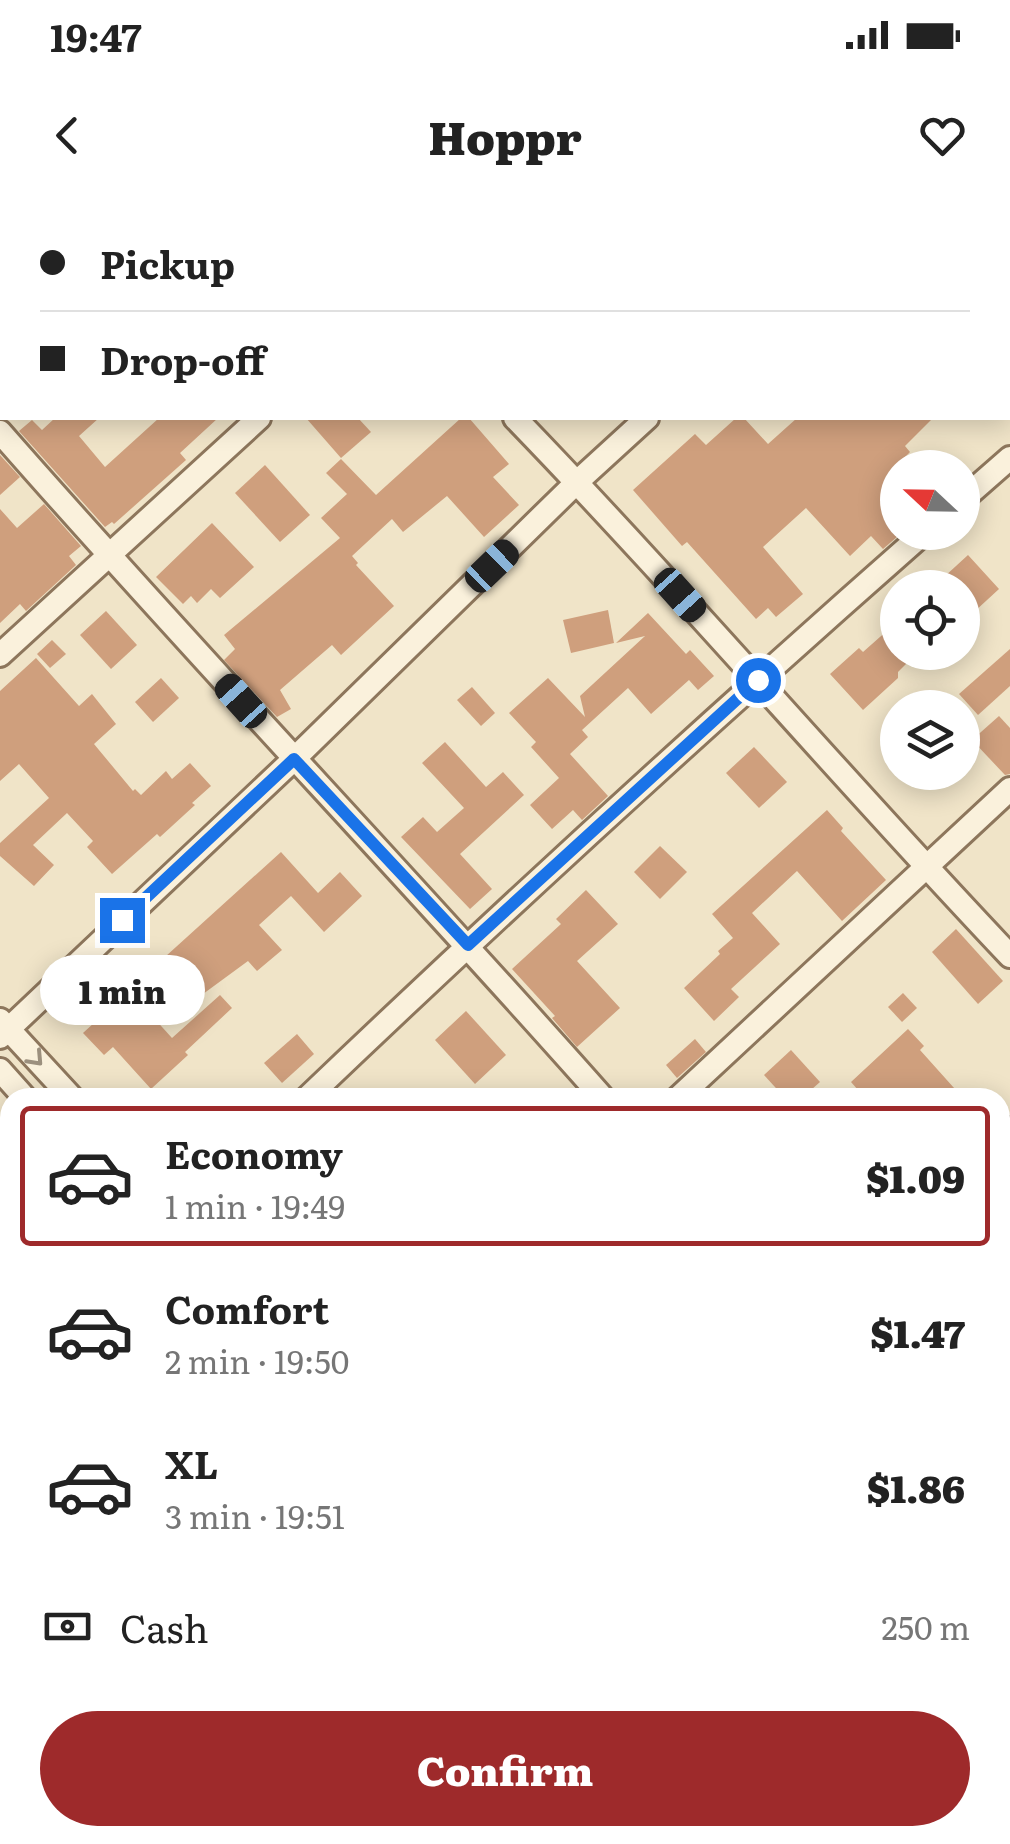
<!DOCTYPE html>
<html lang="en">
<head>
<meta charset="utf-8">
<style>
  body { margin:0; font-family:Literata,serif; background:#f6f6f6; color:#222; height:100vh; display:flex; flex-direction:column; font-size:38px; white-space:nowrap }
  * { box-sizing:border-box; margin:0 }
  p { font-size:32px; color:#767676 }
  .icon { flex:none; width:55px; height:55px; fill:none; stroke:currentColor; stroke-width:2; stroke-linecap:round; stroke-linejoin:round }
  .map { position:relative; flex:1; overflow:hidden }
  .drawer { position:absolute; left:0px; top:888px; width:1010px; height:758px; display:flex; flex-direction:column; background:#fff; border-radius:30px 30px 0 0; box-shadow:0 5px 25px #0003 }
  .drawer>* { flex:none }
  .hud { position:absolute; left:0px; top:0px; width:1010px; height:220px; box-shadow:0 5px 25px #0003; display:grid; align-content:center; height:220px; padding:0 40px; background:#fff }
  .needle { width:65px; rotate:292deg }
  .fabs { position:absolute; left:880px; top:250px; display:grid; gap:20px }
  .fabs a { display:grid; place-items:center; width:100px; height:100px; border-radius:50%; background:#fff; box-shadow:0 5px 25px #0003; font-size:50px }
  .end { position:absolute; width:45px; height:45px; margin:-22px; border:12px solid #1a73e8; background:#fff; box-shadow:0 0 0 5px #fff }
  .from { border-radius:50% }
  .bubble { position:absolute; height:70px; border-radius:35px; background:#fff; box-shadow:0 5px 25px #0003; font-size:32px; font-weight:800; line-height:70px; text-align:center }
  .car { position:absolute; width:30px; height:60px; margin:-30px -15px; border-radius:12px; box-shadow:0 0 8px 2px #0007; background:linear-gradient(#222 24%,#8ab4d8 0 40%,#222 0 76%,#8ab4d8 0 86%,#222 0) }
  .hud b { display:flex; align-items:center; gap:35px; height:95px; font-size:38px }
  .hud b+b { border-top:2px solid #e0e0e0 }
  .hud i { width:25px; height:25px; background:#222 }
  ul { padding:18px 0 0; list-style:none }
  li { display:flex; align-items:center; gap:30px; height:140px; margin:0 20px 15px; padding:0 20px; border:5px solid transparent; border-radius:10px }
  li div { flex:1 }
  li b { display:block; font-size:38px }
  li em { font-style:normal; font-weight:800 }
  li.on { border-color:#9e2a2b }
  li>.icon { width:90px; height:90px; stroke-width:1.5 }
  .pay { display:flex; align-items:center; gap:25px; height:110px; padding:0 40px; font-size:38px }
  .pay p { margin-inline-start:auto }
  .primary-button { display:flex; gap:20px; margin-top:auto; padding:20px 40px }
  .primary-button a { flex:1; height:115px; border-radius:60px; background:#9e2a2b; color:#fff; font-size:40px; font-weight:800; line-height:115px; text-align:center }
  .status { display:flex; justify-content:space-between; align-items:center; height:70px; padding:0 50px; background:#fff; direction:ltr }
  .status svg { height:28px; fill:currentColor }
  header { display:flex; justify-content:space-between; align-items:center; height:130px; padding:0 40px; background:#fff; font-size:45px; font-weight:800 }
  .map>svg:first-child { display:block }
</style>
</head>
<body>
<div class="status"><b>19:47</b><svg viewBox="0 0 49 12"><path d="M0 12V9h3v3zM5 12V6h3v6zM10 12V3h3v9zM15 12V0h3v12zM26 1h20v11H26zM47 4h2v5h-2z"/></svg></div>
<header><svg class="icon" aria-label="back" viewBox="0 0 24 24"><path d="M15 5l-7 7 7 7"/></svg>Hoppr<svg class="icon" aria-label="heart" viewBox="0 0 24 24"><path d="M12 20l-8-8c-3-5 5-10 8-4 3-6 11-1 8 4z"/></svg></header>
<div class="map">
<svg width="1010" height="1644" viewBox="0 0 1010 1644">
  <rect width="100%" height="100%" fill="#f0e4c8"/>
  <g fill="#cf9f7d">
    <polygon points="55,218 99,218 79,236 105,267 159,218 218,218 180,253 186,260 114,324 112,322 105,327 19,231 32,220 42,230"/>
    <polygon points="306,218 358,218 371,232 341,258"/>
    <polygon points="461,218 469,218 509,264 493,277 519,305 484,337 447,296 403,332 392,319 352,356 358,363 356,365 394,406 341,455 332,445 280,490 291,509 277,517 224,460 235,449 224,435 340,338 321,318 347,294 326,273 341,259 376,295"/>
    <polygon points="736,218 744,218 768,244 797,218 933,218 905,246 910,252 898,264 898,336 883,349 871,336 850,356 806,308 763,347 803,394 776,417 768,408 756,419 687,342 682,346 633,290 695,234 706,245"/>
    <polygon points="0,255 20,277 0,295"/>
    <polygon points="265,265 310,315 280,342 235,293"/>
    <polygon points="44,304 81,346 69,356 76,365 26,411 20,404 0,423 0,309 17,328"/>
    <polygon points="212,323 254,367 220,398 211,389 197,403 191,396 183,404 156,377"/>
    <polygon points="968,355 999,389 962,423 962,388 932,388"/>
    <polygon points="608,410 614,443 571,453 563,420"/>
    <polygon points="106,411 137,445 111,469 80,435"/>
    <polygon points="648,413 686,454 690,450 714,476 698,490 689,480 651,514 628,488 582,530 588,537 570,554 608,596 582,620 573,610 552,629 530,605 559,578 531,547 536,542 509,513 548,478 585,517 580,496 645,436 616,443"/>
    <polygon points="898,421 898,452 918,452 898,472 898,478 863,510 830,474 859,448 863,452"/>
    <polygon points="52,440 66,454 50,468 37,454"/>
    <polygon points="1010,449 1010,486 978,515 959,494"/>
    <polygon points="36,458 79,506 92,494 116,524 94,544 133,591 135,589 141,595 166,571 172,579 190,563 211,586 192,603 195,605 160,637 157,634 112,674 87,647 93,641 67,613 33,645 54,665 34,686 0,656 0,643 49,598 19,564 0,581 0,491"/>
    <polygon points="161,478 179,498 153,522 135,502"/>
    <polygon points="472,487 495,513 481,526 457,500"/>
    <polygon points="999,516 1010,528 1010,574 1005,575 972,540"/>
    <polygon points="445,542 486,587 503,572 524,595 460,654 492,689 470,709 401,637 423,617 437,632 464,608 422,563"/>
    <polygon points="754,547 787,582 759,608 726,573"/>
    <polygon points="827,610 843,628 841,631 886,680 842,721 797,671 752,713 780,744 731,789 739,797 714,821 684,788 720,754 718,751 733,738 712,714"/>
    <polygon points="660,646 687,672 660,699 634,672"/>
    <polygon points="281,652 318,693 340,672 362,696 324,732 291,696 259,725 282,750 257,771 248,761 203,794 181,770 143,806 172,838 220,795 232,808 185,852 188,855 151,889 113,847 104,855 83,833 141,780 132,770 147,757 155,766"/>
    <polygon points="586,690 618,724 577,761 620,808 577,847 552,818 555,816 512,769 561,724 556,719"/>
    <polygon points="956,729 1003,781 978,804 932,752"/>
    <polygon points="903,793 917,808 902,822 888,807"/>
    <polygon points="466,811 506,855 475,884 435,840"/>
    <polygon points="908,829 924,846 920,850 963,898 865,898 851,882"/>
    <polygon points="297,834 314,854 282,883 264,863"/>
    <polygon points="695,839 706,852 677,878 666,865"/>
    <polygon points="791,850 820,882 802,898 785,898 764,875"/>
  </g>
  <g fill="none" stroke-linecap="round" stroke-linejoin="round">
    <g stroke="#8d765c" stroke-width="28">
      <g id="street">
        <polyline points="310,0 312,2"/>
        <polyline points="125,2 127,0"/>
        <polyline points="490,2 492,0"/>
        <polyline points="879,2 881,0"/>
        <polyline points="0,120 2,118"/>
        <path d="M515,218C684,393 842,579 1010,756"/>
        <path d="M0,232C197,457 404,673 603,898"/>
        <polyline points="962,300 1010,258"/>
        <polyline points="0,455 259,218"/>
        <polyline points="0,820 72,898"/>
        <polyline points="0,837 294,559 577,282 647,218"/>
        <polyline points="0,870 25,898"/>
        <path d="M307,898C509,705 715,517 925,332"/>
        <polyline points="678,898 1010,589"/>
        <polyline points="1000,938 1010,929"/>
        <polyline points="0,1180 10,1172"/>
        <polyline points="1000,1280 1010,1271"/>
        <polyline points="1000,1328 1010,1339"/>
        <polyline points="0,1430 10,1431"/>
        <polyline points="0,1539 7,1644"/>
        <polyline points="695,1635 703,1644"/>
        <polyline points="744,1635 752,1644"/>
        <polyline points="220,1644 229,1635"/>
        <polyline points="591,1644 601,1635"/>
        <polyline points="993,1644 1010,1628"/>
      </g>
    </g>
    <use href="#street" stroke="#faf1dc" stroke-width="22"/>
  </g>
  <defs><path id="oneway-chevron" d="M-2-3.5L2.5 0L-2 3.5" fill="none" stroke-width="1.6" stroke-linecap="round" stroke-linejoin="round" transform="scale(2.5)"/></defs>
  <use stroke="#9c907e" href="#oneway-chevron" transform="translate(36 859) rotate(47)"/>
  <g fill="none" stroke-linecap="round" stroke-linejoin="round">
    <polyline stroke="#1a73e8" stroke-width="12" points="122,720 294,559 468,745 758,480"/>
  </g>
</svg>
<div class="fabs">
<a><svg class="needle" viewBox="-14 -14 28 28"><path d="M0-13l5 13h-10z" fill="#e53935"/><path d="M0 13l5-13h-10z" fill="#767676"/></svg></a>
<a><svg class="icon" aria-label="locate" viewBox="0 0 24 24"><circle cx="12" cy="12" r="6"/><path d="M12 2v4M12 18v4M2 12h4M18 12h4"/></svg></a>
<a><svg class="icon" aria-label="layers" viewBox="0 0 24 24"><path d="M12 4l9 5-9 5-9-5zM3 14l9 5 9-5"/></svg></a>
</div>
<i class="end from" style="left:758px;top:480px"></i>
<i class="end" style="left:122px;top:720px"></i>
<div class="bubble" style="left:40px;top:755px;width:165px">1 min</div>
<i class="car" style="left:492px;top:366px;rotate:46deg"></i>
<i class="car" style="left:680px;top:395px;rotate:138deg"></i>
<i class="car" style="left:241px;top:501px;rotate:318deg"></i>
<div class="hud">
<b><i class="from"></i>Pickup</b>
<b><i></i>Drop-off</b>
</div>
<section class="drawer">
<ul>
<li class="on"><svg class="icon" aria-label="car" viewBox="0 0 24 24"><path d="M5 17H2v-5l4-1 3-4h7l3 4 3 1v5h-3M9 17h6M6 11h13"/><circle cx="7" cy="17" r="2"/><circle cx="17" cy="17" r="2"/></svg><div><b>Economy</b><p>1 min · 19:49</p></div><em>$1.09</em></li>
<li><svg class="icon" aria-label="car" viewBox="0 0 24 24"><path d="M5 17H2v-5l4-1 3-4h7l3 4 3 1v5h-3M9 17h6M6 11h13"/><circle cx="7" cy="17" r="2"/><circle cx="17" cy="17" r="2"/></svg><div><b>Comfort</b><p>2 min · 19:50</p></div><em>$1.47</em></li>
<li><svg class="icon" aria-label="car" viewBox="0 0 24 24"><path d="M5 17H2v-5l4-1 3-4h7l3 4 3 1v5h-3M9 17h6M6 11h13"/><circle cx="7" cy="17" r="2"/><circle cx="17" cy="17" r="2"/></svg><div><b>XL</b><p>3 min · 19:51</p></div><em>$1.86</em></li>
</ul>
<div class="pay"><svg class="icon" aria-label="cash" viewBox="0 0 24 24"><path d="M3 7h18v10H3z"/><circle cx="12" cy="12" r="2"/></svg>Cash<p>250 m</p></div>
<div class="primary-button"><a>Confirm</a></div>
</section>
</div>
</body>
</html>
